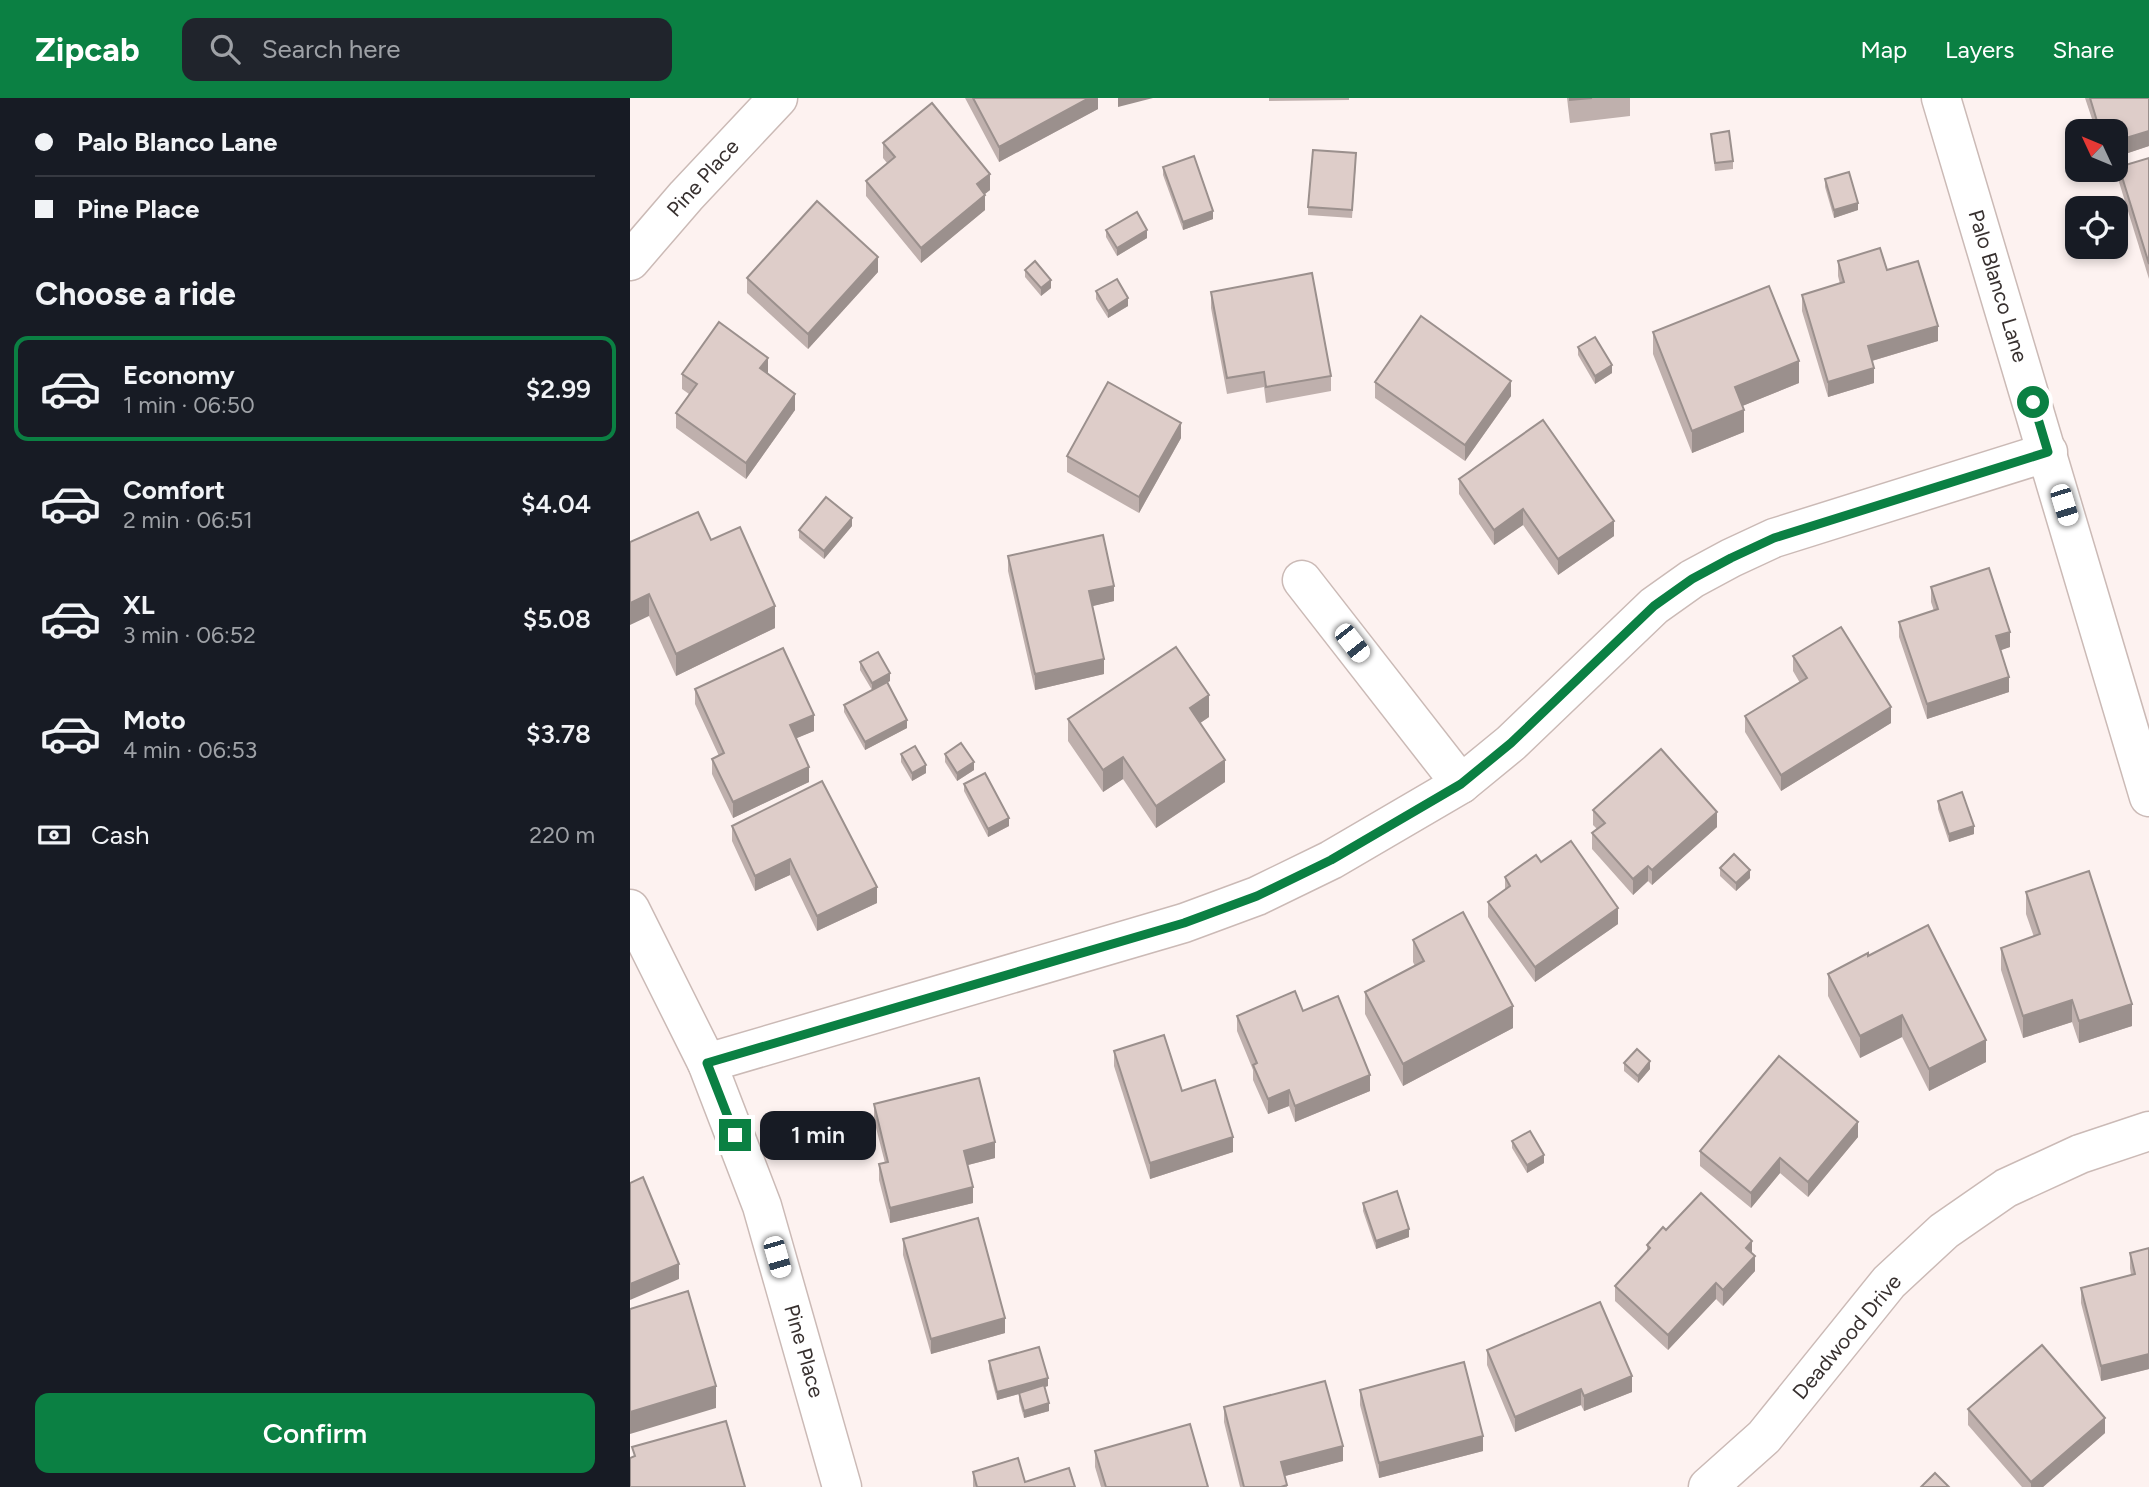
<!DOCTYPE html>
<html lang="en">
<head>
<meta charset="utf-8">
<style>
  body { margin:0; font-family:Figtree,sans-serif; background:#20242c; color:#f1f3f6; height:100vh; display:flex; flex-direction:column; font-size:26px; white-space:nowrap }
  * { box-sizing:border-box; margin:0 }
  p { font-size:23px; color:#9ea1a6 }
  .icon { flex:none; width:38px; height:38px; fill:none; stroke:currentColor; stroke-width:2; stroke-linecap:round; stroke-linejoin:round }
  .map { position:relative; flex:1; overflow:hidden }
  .drawer { display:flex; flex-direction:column; background:#171b24; width:630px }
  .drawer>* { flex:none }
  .banner { display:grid; align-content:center; height:154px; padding:0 35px; background:#171b24 }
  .needle { width:46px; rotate:314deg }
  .tools { position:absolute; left:1435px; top:21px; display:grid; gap:14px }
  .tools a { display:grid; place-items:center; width:63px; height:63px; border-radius:14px; background:#171b24; box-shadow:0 4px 10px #0003; font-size:35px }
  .end { position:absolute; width:32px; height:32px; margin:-16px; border:9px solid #0b8043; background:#fff; box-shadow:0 0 0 4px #fff }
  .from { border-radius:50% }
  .bubble { position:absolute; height:49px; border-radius:14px; background:#171b24; box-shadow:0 4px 10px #0003; font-size:23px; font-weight:600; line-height:49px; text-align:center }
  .car { position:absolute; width:21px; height:42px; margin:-21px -10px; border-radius:9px; box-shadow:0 0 5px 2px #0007; background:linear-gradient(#fff 24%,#345 0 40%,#fff 0 76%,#345 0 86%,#fff 0) }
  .banner b { display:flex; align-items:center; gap:24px; height:66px; font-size:26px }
  .banner b+b { border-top:2px solid #363941 }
  .banner i { width:18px; height:18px; background:#f1f3f6 }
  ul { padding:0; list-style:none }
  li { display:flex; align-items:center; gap:21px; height:105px; margin:0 14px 10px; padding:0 21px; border:4px solid transparent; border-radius:14px }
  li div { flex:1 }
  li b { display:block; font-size:26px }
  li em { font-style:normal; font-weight:600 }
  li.on { border-color:#0b8043 }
  li>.icon { width:63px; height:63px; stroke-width:1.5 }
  h2 { padding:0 35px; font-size:32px; line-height:84px }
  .pay { display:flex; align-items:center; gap:18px; height:77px; padding:0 35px; font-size:26px }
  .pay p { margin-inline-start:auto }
  .button { display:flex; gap:14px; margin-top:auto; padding:14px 35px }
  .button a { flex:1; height:80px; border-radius:14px; background:#0b8043; color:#fff; font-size:28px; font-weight:600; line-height:80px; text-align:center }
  header { display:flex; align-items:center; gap:42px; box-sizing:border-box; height:98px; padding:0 35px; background:#0b8043; color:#fff }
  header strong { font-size:33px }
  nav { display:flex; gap:38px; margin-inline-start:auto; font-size:24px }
  .search { width:490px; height:63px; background:#20242c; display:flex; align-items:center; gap:18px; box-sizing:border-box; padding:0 24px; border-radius:14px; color:#9ea1a6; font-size:26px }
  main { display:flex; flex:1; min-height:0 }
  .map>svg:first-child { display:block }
</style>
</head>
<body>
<header>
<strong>Zipcab</strong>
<div class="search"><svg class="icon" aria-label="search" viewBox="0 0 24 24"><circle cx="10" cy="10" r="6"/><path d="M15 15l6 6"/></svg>Search here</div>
<nav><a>Map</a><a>Layers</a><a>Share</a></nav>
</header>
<main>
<section class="drawer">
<div class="banner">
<b><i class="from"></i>Palo Blanco Lane</b>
<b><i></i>Pine Place</b>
</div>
<h2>Choose a ride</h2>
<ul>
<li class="on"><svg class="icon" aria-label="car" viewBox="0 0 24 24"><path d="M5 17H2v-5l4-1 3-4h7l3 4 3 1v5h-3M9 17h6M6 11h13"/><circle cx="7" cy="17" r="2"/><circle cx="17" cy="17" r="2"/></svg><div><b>Economy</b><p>1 min · 06:50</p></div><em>$2.99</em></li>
<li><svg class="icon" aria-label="car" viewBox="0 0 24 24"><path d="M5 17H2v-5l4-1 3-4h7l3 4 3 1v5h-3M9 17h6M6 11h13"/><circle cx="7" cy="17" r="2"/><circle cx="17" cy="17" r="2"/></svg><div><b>Comfort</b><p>2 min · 06:51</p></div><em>$4.04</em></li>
<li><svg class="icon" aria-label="car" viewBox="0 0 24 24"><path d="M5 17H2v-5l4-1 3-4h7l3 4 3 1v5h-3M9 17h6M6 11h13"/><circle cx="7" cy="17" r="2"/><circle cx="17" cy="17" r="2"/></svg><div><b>XL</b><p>3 min · 06:52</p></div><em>$5.08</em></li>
<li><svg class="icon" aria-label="car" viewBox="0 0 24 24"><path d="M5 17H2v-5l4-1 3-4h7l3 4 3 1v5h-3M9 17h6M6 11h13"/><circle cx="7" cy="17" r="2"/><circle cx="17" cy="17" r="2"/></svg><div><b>Moto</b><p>4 min · 06:53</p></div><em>$3.78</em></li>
</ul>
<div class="pay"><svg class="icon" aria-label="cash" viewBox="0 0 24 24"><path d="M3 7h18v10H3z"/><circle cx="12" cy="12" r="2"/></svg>Cash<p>220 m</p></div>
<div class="button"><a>Confirm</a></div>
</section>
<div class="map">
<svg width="1519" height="1389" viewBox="0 0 1519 1389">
  <rect width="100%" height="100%" fill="#fdf2f0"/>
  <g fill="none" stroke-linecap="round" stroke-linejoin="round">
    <g stroke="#cbbab6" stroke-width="41">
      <g id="street">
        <polyline points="0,163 56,98 148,0"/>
        <polyline points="672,482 831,686"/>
        <polyline points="0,811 77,965 132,1108 212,1389"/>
        <polyline points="77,965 554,825 627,798 701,762 831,686 881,645 1024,508 1062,481 1101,460 1144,440 1418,354"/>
        <polyline points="1078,1389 1134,1339 1259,1184 1314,1133 1376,1090 1450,1056 1519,1033"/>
      </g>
    </g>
    <g stroke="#cbbab6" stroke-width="41">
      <polyline id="secondary" points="1311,0 1519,699"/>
    </g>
    <use href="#street" stroke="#fff" stroke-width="38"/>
    <use href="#secondary" stroke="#fff" stroke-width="38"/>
  </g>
  <g fill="#bfb0ad">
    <polygon points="335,0 468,0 468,11 369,64"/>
    <polygon points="639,0 719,0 719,2 639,3"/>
    <polygon points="937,0 1000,0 1000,18 940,25"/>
    <polygon points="1455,0 1519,0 1519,48 1486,59 1486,33 1466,33"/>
    <polygon points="1081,36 1103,63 1103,71 1085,73"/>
    <polygon points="253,45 360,92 355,96 355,112 291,165 236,98 236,83 257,65 253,60"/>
    <polygon points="1519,60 1519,181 1489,84 1489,69"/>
    <polygon points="726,63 722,120 678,117 678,109"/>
    <polygon points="533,69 583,121 553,132 533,77"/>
    <polygon points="1195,81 1228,112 1204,120 1195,89"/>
    <polygon points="476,132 517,140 487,158 476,139"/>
    <polygon points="1208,163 1257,172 1308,243 1242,263 1244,285 1198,299 1172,213 1172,197 1210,186 1208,178"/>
    <polygon points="395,172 421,190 411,198 395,179"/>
    <polygon points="248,174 178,251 117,195 117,180"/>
    <polygon points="466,193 498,208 478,220 466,201"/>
    <polygon points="581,194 701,278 701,293 636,305 634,289 597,296 581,210"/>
    <polygon points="1023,234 1169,285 1112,308 1114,334 1062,355 1023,256"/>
    <polygon points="948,249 982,275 965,286 948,257"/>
    <polygon points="138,275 165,312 116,381 46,330 46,315 59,296 52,291 52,276"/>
    <polygon points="745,284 881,298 835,363 745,300"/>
    <polygon points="551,340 509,415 437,374 437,358"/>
    <polygon points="829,381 984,438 928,477 893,427 864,447 829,396"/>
    <polygon points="222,428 194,461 169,440 169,432"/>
    <polygon points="81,442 145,530 46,578 19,518 0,444"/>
    <polygon points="378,458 484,503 462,508 474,576 405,592 378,473"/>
    <polygon points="1301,489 1380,549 1370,552 1379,594 1297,621 1269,539 1269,524 1304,513 1301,504"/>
    <polygon points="1163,558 1261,625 1151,693 1115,634 1115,618 1170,585 1163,573"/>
    <polygon points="230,564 260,583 258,584 277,630 235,652 214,614 214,607 242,592 230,572"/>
    <polygon points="65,591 184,633 166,640 179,684 103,720 82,676 82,661 89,658 65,606"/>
    <polygon points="579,619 570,625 595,684 526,730 493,681 473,694 438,643 438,621"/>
    <polygon points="271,656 296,675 282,683 271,664"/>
    <polygon points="315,656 344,672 327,683 315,664"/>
    <polygon points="334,686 379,728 358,739 334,693"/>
    <polygon points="1308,703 1344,736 1319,744 1308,711"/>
    <polygon points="963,712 1087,729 1022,787 1018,783 1003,797 962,751 962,735 967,731 963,727"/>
    <polygon points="102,728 247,805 187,833 160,777 125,793 102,743"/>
    <polygon points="911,764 988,826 905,884 858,819 858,804 875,792 875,779"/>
    <polygon points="1090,770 1120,780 1106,793 1090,778"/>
    <polygon points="1396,794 1502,928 1449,945 1442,924 1393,940 1371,872 1371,850 1404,839 1396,816"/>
    <polygon points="783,842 883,930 773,988 735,916 735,894 785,868 783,864"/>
    <polygon points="1238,858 1356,964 1299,993 1272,939 1230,960 1198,898 1198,876"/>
    <polygon points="673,913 740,993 665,1024 659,1008 638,1016 623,982 623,972 607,933 607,918"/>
    <polygon points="484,953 552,993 603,1054 520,1081 484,968"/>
    <polygon points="994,965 1020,971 1008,985 994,973"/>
    <polygon points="244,1006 365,1060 338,1067 343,1105 260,1125 249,1082 249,1066 255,1065 244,1022"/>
    <polygon points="1228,1039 1178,1099 1150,1075 1121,1110 1070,1068 1070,1053"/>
    <polygon points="882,1043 914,1065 897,1075 882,1050"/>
    <polygon points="733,1105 779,1139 746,1151 733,1113"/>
    <polygon points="1036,1132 1122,1155 1125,1173 1093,1208 1086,1201 1038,1252 985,1203 985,1188 1017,1153 1017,1147"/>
    <polygon points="273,1141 375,1235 301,1256 273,1157"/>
    <polygon points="1519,1150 1519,1271 1471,1283 1451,1205 1451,1190 1501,1177 1500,1170 1500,1155"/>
    <polygon points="857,1252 1002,1294 954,1313 951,1307 885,1334 857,1267"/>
    <polygon points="359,1263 418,1288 415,1289 419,1313 394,1320 389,1303 389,1296 367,1302 359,1271"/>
    <polygon points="730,1292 853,1353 749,1380 730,1307"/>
    <polygon points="594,1309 713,1363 655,1378 657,1389 610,1389 594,1324"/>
    <polygon points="1338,1311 1475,1335 1413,1389 1392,1389 1338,1327"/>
    <polygon points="465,1353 578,1389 471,1389 465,1369"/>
    <polygon points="343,1374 395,1384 445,1389 343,1389"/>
  </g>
  <g fill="#9b908d">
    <polygon points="459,0 468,0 468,11 369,64 369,49"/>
    <polygon points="488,0 523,0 488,9"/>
    <polygon points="1519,33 1519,48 1486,59 1486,43"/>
    <polygon points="360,76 360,92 347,102 347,86"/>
    <polygon points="355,97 355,112 291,165 291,150"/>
    <polygon points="1228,105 1228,112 1204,120 1204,112"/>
    <polygon points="583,113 583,121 553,132 553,124"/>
    <polygon points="517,132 517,140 487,158 487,150"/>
    <polygon points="248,159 248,174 178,251 178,236"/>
    <polygon points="421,182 421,190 411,198 411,190"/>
    <polygon points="498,200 498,208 478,220 478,213"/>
    <polygon points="1308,228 1308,243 1238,264 1238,248"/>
    <polygon points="138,260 138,275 130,286 130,270"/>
    <polygon points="1169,263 1169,285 1105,311 1105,289"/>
    <polygon points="982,267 982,275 965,286 965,278"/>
    <polygon points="1244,270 1244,285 1198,299 1198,284"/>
    <polygon points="881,283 881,298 835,363 835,347"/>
    <polygon points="165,296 165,312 116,381 116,365"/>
    <polygon points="1114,312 1114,334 1062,355 1062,333"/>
    <polygon points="551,325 551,340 509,415 509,399"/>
    <polygon points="893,411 893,427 864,447 864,432"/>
    <polygon points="222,420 222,428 194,461 194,453"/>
    <polygon points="984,423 984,438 928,477 928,461"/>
    <polygon points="484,488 484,503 459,509 459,493"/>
    <polygon points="19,496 19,518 0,527 0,505"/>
    <polygon points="145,508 145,530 46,578 46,556"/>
    <polygon points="1380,534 1380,549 1366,554 1366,538"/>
    <polygon points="474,561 474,576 405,592 405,576"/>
    <polygon points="260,575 260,583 242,593 242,585"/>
    <polygon points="1379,579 1379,594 1297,621 1297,606"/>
    <polygon points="579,597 579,619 560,632 560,610"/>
    <polygon points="1261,609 1261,625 1151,693 1151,677"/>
    <polygon points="184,617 184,633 160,643 160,627"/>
    <polygon points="277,622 277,630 235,652 235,644"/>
    <polygon points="493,659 493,681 473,694 473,672"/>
    <polygon points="595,662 595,684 526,730 526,708"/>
    <polygon points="344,664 344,672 327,683 327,675"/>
    <polygon points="296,667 296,675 282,683 282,675"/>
    <polygon points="179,669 179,684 103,720 103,704"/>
    <polygon points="1087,714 1087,729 1022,787 1022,772"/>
    <polygon points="379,720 379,728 358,739 358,731"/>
    <polygon points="1344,728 1344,736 1319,744 1319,736"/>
    <polygon points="160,761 160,777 125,793 125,778"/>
    <polygon points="1018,768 1018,783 1003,797 1003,781"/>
    <polygon points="1120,772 1120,780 1106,793 1106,785"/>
    <polygon points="247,789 247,805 187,833 187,818"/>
    <polygon points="988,810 988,826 905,884 905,869"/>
    <polygon points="1442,902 1442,924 1393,940 1393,918"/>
    <polygon points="1502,906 1502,928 1449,945 1449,923"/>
    <polygon points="883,908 883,930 773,988 773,966"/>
    <polygon points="1272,917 1272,939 1230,960 1230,938"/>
    <polygon points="1356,942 1356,964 1299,993 1299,971"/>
    <polygon points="1020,963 1020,971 1008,985 1008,978"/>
    <polygon points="740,977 740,993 665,1024 665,1008"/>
    <polygon points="659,992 659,1008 638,1016 638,1001"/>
    <polygon points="1228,1024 1228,1039 1178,1099 1178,1084"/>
    <polygon points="603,1039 603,1054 520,1081 520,1065"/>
    <polygon points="365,1044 365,1060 334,1068 334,1053"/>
    <polygon points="914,1057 914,1065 897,1075 897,1067"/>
    <polygon points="1150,1060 1150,1075 1121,1110 1121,1095"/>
    <polygon points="343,1089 343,1105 260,1125 260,1110"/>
    <polygon points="779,1131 779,1139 746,1151 746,1143"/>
    <polygon points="1122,1143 1122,1158 1116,1150"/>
    <polygon points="1125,1158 1125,1173 1093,1208 1093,1192"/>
    <polygon points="49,1166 49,1181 0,1202 0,1186"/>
    <polygon points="1086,1185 1086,1201 1038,1252 1038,1237"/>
    <polygon points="375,1220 375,1235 301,1256 301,1241"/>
    <polygon points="1519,1256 1519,1271 1471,1283 1471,1268"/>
    <polygon points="1002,1278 1002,1294 954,1313 954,1298"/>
    <polygon points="418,1280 418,1288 367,1302 367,1294"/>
    <polygon points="86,1288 86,1310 0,1336 0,1314"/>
    <polygon points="951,1291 951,1307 885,1334 885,1319"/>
    <polygon points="419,1305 419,1313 394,1320 394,1313"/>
    <polygon points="1475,1320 1475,1335 1413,1389 1401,1389 1401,1384"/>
    <polygon points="853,1338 853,1353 749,1380 749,1365"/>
    <polygon points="713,1348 713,1363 651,1379 651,1364"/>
  </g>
  <g fill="#decdc9" stroke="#9b908d" stroke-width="2">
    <polygon points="343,0 459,0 369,49"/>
    <polygon points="940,0 962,0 940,2"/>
    <polygon points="1460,0 1519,0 1519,33 1486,43 1486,33 1470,33"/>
    <polygon points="302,5 360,76 347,86 355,97 291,150 236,83 265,59 253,45"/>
    <polygon points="1099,33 1103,63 1085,65 1081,36"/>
    <polygon points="683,52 726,55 722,112 678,109"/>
    <polygon points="564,58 583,113 553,124 533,69"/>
    <polygon points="1519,60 1519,166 1489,69"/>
    <polygon points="1219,74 1228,105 1204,112 1195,81"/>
    <polygon points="187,103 248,159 178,236 117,180"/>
    <polygon points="507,114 517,132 487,150 476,132"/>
    <polygon points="1250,150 1257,172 1288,163 1308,228 1238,248 1244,270 1198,284 1172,197 1214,184 1208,163"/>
    <polygon points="405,163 421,182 411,190 395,172"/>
    <polygon points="682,175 701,278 636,289 634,274 597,280 581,194"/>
    <polygon points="487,181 498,200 478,213 466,193"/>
    <polygon points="1139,188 1169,263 1105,289 1114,312 1062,333 1023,234"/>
    <polygon points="791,218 881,283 835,347 745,284"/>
    <polygon points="89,224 138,260 130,270 165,296 116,365 46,315 67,286 52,276"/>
    <polygon points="965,239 982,267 965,278 948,249"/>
    <polygon points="478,284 551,325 509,399 437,358"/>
    <polygon points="913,322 984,423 928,461 893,411 864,432 829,381"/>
    <polygon points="196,399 222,420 194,453 169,432"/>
    <polygon points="68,414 81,442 110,429 145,508 46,556 19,496 0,505 0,444"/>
    <polygon points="473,437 484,488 459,493 474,561 405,576 378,458"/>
    <polygon points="1359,470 1380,534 1366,538 1379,579 1297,606 1269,524 1308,511 1301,489"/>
    <polygon points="1211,529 1261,609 1151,677 1115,618 1177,580 1163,558"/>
    <polygon points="546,549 579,597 560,610 595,662 526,708 493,659 473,672 438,621"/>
    <polygon points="153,550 184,617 160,627 179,669 103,704 82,661 94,655 65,591"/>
    <polygon points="248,554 260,575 242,585 230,564"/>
    <polygon points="257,584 277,622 235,644 214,607"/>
    <polygon points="331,645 344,664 327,675 315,656"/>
    <polygon points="285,648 296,667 282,675 271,656"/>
    <polygon points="1031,651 1087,714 1022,772 1018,768 1003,781 962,735 975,725 963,712"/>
    <polygon points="355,675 379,720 358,731 334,686"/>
    <polygon points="192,683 247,789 187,818 160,761 125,778 102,728"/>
    <polygon points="1332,694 1344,728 1319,736 1308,703"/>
    <polygon points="941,743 988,810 905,869 858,804 880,788 875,779 906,757 911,764"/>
    <polygon points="1104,756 1120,772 1106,785 1090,770"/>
    <polygon points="1459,773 1502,906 1449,923 1442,902 1393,918 1371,850 1410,836 1396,794"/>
    <polygon points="833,814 883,908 773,966 735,894 794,863 783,842"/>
    <polygon points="1298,827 1356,942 1299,971 1272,917 1230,938 1198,876 1238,855 1238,858"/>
    <polygon points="665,893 673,913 708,898 740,977 665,1008 659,992 638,1001 623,967 627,965 607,918"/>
    <polygon points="534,937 552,993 585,982 603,1039 520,1065 484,953"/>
    <polygon points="1007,951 1020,963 1008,978 994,965"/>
    <polygon points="1149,958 1228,1024 1178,1084 1150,1060 1121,1095 1070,1053"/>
    <polygon points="349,980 365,1044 334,1053 343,1089 260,1110 249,1066 258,1064 244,1006"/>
    <polygon points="900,1033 914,1057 897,1067 882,1043"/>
    <polygon points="13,1079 49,1166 0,1186 0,1085"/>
    <polygon points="767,1093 779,1131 746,1143 733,1105"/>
    <polygon points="1071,1095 1122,1143 1116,1150 1125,1158 1093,1192 1086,1185 1038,1237 985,1188 1020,1150 1017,1147 1033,1129 1036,1132"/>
    <polygon points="348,1120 375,1220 301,1241 273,1141"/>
    <polygon points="1519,1150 1519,1256 1471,1268 1451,1190 1505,1176 1500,1155"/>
    <polygon points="58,1193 86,1288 0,1314 0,1211"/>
    <polygon points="970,1204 1002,1278 954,1298 951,1291 885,1319 857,1252"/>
    <polygon points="1412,1247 1475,1320 1401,1384 1338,1311"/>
    <polygon points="409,1249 418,1280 367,1294 359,1263"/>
    <polygon points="834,1264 853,1338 749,1365 730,1292"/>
    <polygon points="695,1283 713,1348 651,1364 657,1387 651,1389 614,1389 594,1309"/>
    <polygon points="414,1287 419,1305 394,1313 389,1295"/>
    <polygon points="96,1323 115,1389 0,1389 0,1360 5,1358 2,1349"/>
    <polygon points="560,1326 578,1389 476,1389 465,1353"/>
    <polygon points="388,1360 395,1384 439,1370 445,1389 347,1389 343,1374"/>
    <polygon points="1305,1375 1319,1389 1291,1389"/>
  </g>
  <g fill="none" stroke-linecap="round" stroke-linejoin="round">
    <polyline stroke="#0b8043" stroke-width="9" points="105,1037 77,965 554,825 627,798 701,762 831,686 881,645 1024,508 1062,481 1101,460 1144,440 1418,354 1403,304"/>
  </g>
  <g text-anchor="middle" stroke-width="7" stroke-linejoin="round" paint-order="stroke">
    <g font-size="21" fill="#37302f" stroke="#fff">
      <text transform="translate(73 80) rotate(-48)" y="7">Pine Place</text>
      <text transform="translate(1368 188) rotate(73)" y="7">Palo Blanco Lane</text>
      <text transform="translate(1217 1239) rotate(-50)" y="7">Deadwood Drive</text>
      <text transform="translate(174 1253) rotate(74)" y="7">Pine Place</text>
    </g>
  </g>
</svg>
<div class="tools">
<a><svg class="needle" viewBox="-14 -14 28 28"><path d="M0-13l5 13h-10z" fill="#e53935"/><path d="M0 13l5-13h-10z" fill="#9ea1a6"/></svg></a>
<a><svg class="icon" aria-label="locate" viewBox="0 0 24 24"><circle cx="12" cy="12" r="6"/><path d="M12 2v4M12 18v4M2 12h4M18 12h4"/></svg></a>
</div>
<i class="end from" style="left:1403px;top:304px"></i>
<i class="end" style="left:105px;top:1037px"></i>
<div class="bubble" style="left:130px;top:1013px;width:116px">1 min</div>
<i class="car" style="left:1434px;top:407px;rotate:163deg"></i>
<i class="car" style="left:722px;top:545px;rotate:142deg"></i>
<i class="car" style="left:147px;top:1159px;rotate:164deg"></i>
</div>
</main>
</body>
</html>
